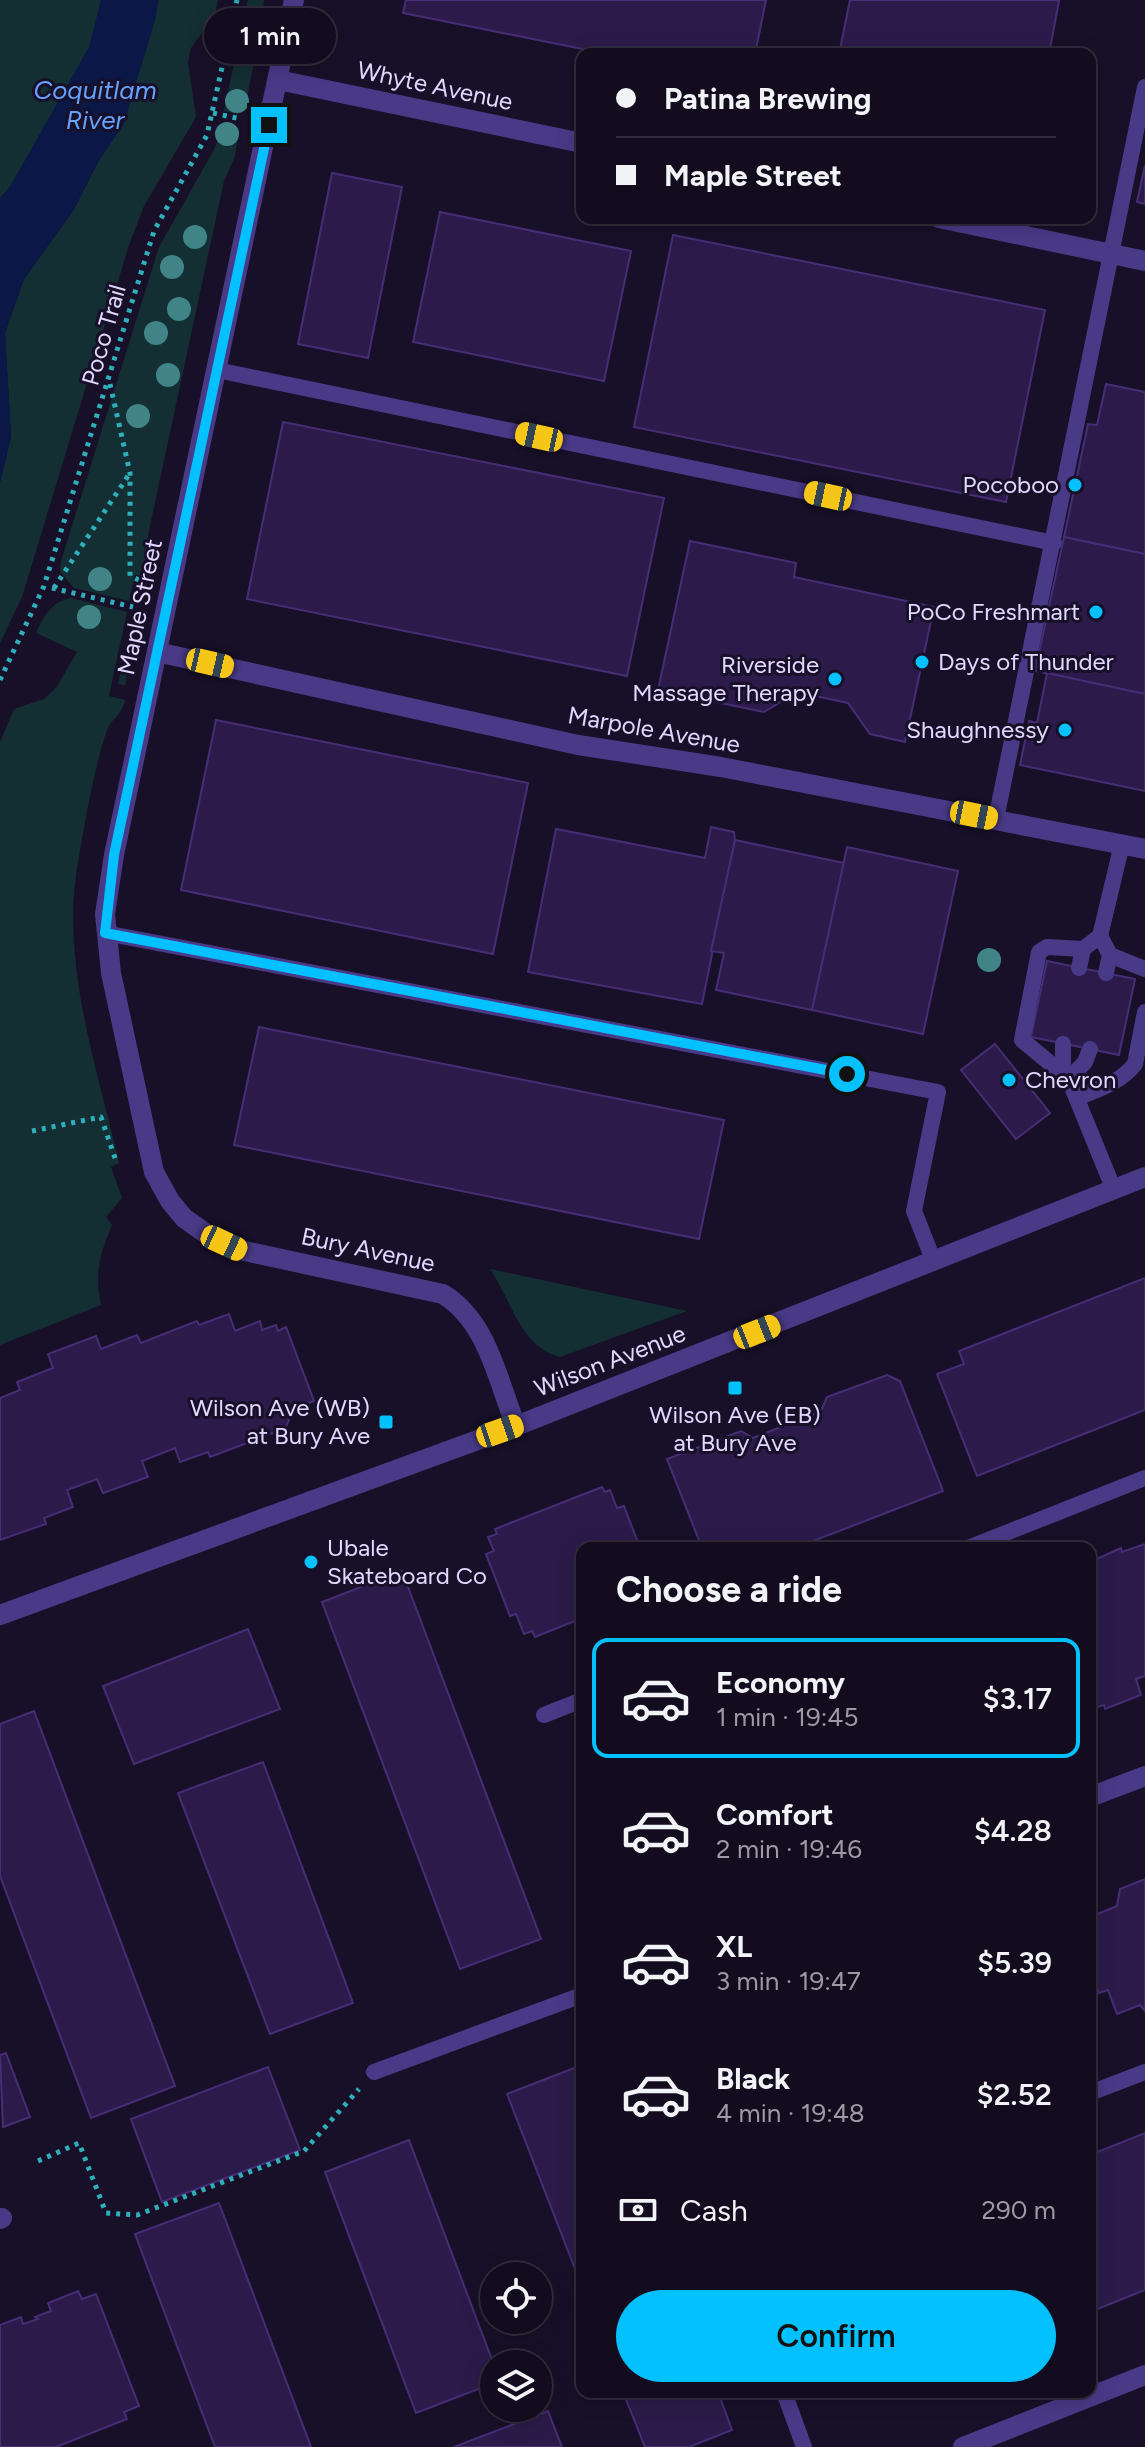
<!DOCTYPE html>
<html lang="en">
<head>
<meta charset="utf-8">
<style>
  body { margin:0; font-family:Figtree,sans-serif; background:#1f1a2b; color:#f1f3f6; height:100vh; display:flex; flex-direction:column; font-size:30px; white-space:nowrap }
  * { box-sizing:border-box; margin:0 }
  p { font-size:26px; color:#9c9ba4 }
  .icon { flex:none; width:44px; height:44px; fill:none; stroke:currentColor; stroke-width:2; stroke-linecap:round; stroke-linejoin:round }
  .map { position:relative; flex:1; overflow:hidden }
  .details { position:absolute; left:576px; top:1542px; width:520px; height:856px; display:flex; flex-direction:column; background:#120c1e; border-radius:16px; box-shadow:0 4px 20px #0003,0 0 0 2px #312c3c }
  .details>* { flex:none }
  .top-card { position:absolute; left:576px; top:48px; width:520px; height:176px; border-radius:16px; box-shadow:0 4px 20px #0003,0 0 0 2px #312c3c; display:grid; align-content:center; height:176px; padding:0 40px; background:#120c1e }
  .buttons { position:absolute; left:480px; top:2262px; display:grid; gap:16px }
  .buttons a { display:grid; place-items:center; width:72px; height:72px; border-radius:50%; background:#120c1e; box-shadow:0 4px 20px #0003,0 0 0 2px #312c3c; font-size:40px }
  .end { position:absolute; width:36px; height:36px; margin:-18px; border:10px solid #03c1ff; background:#111; box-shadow:0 0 0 4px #111 }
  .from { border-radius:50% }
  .bubble { position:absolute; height:56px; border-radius:28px; background:#120c1e; box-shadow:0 4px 20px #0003,0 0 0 2px #312c3c; font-size:26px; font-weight:600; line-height:56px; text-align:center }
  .car { position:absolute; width:24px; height:48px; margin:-24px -12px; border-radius:10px; box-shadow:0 0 6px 2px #0007; background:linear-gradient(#f5c518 24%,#345 0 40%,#f5c518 0 76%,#345 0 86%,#f5c518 0) }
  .top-card b { display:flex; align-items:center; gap:28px; height:76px; font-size:30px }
  .top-card b+b { border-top:2px solid #312c3c }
  .top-card i { width:20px; height:20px; background:#f1f3f6 }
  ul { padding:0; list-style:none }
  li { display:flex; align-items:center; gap:24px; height:120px; margin:0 16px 12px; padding:0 24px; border:4px solid transparent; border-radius:16px }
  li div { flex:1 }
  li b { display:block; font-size:30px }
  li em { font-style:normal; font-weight:600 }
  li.active { border-color:#03c1ff }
  li>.icon { width:72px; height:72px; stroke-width:1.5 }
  h2 { padding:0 40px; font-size:36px; line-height:96px }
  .pay { display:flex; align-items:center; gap:20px; height:88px; padding:0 40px; font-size:30px }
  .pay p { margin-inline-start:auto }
  .primary-button { display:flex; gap:16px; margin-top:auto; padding:16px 40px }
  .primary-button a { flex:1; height:92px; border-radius:48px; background:#03c1ff; color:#111; font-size:32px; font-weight:600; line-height:92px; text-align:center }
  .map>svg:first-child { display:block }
</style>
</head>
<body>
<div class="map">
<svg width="1145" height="2447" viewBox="0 0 1145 2447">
  <rect width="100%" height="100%" fill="#181028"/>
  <g fill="#132f33">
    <polygon points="0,0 101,0 90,47 10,187 0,198"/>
    <polygon points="158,0 218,0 215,15 191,48 188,62 196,117 144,206 129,245 22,597 0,643 0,482 11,437 5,333 24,279 73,211 98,162 124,123"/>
    <polygon points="248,0 264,0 262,24 253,26 242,23"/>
    <polygon points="240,34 259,40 244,111 238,114 224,111"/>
    <polygon points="223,122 239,128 235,156 224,181 148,535 154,557 151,577 135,575 129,601 74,588 60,572 61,561 159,247 215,148"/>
    <path d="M71,598L127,612L109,696L125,700C122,715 112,718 107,730C94,767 85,823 78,862C60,963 97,1066 119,1163L111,1167L122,1198L106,1217L112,1225C100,1254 94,1273 101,1305L0,1345V742L14,709L44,699L56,688L77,652L36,633C43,617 52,601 71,598Z"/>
    <polygon points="132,618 139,619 125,685 118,684"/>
    <path d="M490,1269L687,1311L560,1357C520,1347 512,1301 490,1269Z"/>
  </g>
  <polygon fill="#0a1747" points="101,0 158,0 156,17 124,123 98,162 73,211 24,279 5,333 11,437 0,482 0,198 10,187 89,47"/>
  <g fill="#2c1b4a" stroke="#462d76" stroke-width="2">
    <polygon points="406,0 766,0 755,54 607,54 403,13"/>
    <polygon points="850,0 1056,0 1059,1 1049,54 839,54"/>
    <polygon points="1145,165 1145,204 1137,202"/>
    <polygon points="332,173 402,187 368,358 298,344"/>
    <polygon points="440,212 631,251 604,381 413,342"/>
    <polygon points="673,235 1045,310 1006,502 634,427"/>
    <polygon points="1106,384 1145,392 1145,554 1064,537 1088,424 1097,425"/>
    <polygon points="283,422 664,498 627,676 247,599"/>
    <polygon points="1064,537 1145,554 1145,694 1035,671"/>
    <polygon points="690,541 796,563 794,577 934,607 905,742 870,734 848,703 797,692 764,712 658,690"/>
    <polygon points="1047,673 1145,694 1145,791 1020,765 1029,721 1037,723"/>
    <polygon points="216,720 528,783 493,954 181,890"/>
    <polygon points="711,827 734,832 735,840 702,1004 528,972 556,829 705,858"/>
    <polygon points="735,840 844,863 812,1010 716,990 724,953 711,951"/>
    <polygon points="847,847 958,871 923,1034 812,1010"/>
    <polygon points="1047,961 1135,979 1119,1055 1031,1037"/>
    <polygon points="259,1027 724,1120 699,1239 234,1145"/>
    <polygon points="995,1044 1050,1113 1016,1139 961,1070"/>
    <polygon points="1145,1278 1145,1410 977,1476 937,1374 964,1364 959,1351"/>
    <polygon points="229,1314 235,1331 260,1321 262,1330 276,1325 278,1331 286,1327 314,1401 286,1412 289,1420 285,1429 270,1434 264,1432 254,1436 255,1440 210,1457 208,1452 180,1462 175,1448 142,1461 148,1477 103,1493 97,1479 67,1490 73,1507 44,1518 46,1524 0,1540 0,1398 20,1390 17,1382 53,1368 48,1354 96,1336 101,1349 137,1335 141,1343 197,1321 199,1325"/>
    <polygon points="887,1375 900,1381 943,1491 795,1548 702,1548 667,1459 741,1431 753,1438 821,1411 827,1397"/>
    <polygon points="602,1487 605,1492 610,1490 617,1508 624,1506 640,1548 582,1548 582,1618 535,1637 532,1631 524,1634 516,1614 510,1616 486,1554 494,1551 488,1537 497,1534 495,1529"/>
    <polygon points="1145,1544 1145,1676 1136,1679 1141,1695 1105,1709 1104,1705 1094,1708 1090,1700 1090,1562 1121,1548 1122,1552"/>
    <polygon points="402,1571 541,1939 460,1969 322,1602"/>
    <polygon points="248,1629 280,1709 134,1764 103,1686"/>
    <polygon points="34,1711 175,2086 91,2118 0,1876 0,1724"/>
    <polygon points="263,1762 353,2003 270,2034 178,1793"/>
    <polygon points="1145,1879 1145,2011 1140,2005 1117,2014 1108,1990 1099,1993 1090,1970 1090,1956 1094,1955 1090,1944 1090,1917 1117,1906 1120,1889"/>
    <polygon points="6,2053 30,2117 3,2127 0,2055"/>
    <polygon points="582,2065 582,2287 507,2094"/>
    <polygon points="268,2067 300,2150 162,2202 131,2119"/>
    <polygon points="1145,2133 1145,2290 1090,2312 1090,2155"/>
    <polygon points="409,2140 494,2365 494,2383 416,2413 325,2172"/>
    <polygon points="219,2203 311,2447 215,2447 135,2234"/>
    <polygon points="78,2291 82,2299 96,2294 139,2406 124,2412 127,2419 56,2447 0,2447 0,2325 21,2317 23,2324 38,2319 35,2317 51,2311 48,2303"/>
    <polygon points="623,2392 718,2392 732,2430 689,2447 645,2447"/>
    <polygon points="548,2411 562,2447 454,2447"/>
  </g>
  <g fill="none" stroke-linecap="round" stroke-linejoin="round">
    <g stroke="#2eb0bc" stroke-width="5" stroke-dasharray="4 6" stroke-linecap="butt">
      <polyline points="229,25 261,33"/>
      <polyline points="213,113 241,119"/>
      <polyline points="110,384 130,473 130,576 139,580"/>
      <polyline points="52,588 133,607"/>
      <polyline points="54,588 128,476"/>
      <polyline points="0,680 44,586 154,231 207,135 237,0"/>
      <polyline points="32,1131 101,1117 117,1164"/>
      <polyline points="38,2161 79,2143 106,2213 137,2215 304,2151 359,2089"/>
    </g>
    <g stroke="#493a88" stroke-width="16">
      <polyline points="217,370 1054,543"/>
      <polyline points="996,819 1145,87"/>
      <polyline points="105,933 938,1092 914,1211 934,1262"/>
      <polyline points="1100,936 1110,955 1106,973"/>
      <polyline points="1083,949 1047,947 1039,952 1022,1040 1069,1079 1085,1062 1090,1049"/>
      <polyline points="1110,955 1145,969"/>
      <polyline points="1079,968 1083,949 1100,936 1122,844"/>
      <polyline points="1063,1044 1063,1065 1114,1190"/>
      <path d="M1077,1098C1098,1089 1120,1083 1135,1064L1145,1012"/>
      <polyline points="968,1548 1145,1478"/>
      <polyline points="544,1715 582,1700"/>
      <polyline points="374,2072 582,1995"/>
      <polyline points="1090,2093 1145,2072"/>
      <polyline points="784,2392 804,2447"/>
    </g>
    <g stroke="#493a88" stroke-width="20">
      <polyline points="278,80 582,143"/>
      <polyline points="939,218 1145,261"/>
      <polyline points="157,652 578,745 721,767 1145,849"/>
      <polyline points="1090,1797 1145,1776"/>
      <polyline points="0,2219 2,2218"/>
      <polyline points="963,2447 1145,2375"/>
    </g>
    <g stroke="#493a88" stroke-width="20">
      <path d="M294,0L114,855L105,914L111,973L154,1172L170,1201L184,1218L208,1235L240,1250L443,1294C488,1322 497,1379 516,1426"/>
      <polyline points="0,1615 516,1426 1145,1177"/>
    </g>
  </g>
  <g fill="#408487">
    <circle cx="248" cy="48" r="12"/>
    <circle cx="237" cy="101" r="12"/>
    <circle cx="227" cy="134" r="12"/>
    <circle cx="195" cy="237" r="12"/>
    <circle cx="172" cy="267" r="12"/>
    <circle cx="179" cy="309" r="12"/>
    <circle cx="156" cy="333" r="12"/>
    <circle cx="168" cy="375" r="12"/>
    <circle cx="138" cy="416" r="12"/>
    <circle cx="100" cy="579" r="12"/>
    <circle cx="89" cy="617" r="12"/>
    <circle cx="989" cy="960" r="12"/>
  </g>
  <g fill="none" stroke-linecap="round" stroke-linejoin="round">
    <polyline stroke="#03c1ff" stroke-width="10" points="269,125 114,855 105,933 847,1074"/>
  </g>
  <g fill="#03c1ff" stroke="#181028" stroke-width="3">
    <circle cx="1075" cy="485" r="8"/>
    <circle cx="1096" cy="612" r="8"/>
    <circle cx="922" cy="662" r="8"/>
    <circle cx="835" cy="679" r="8"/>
    <circle cx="1065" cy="730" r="8"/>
    <circle cx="1009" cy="1080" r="8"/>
    <rect x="727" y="1380" width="16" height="16" rx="4"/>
    <rect x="378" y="1414" width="16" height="16" rx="4"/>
    <circle cx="311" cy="1562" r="8"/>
  </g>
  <g text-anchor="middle" stroke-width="6" stroke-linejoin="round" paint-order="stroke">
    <g font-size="24" fill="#e1d7ff" stroke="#181028">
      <text transform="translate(435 86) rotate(12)" y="8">Whyte Avenue</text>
      <text transform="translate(104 335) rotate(-74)" y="8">Poco Trail</text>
      <text transform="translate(140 607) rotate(-78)" y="8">Maple Street</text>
      <text transform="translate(654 730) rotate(10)" y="8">Marpole Avenue</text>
      <text transform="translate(368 1250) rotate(12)" y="8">Bury Avenue</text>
      <text transform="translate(610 1361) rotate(-21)" y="8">Wilson Avenue</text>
    </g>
    <g font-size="24" fill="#e1d7ff" stroke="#181028" text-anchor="end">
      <text x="1059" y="493">Pocoboo</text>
      <text x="1080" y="620">PoCo Freshmart</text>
      <text x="938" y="670" text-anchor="start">Days of Thunder</text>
      <text x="819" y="673">Riverside<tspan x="819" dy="28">Massage Therapy</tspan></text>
      <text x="1049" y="738">Shaughnessy</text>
      <text x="1025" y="1088" text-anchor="start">Chevron</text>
      <text x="370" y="1416">Wilson Ave (WB)<tspan x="370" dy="28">at Bury Ave</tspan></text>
      <text x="735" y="1423" text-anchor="middle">Wilson Ave (EB)<tspan x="735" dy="28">at Bury Ave</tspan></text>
      <text x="327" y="1556" text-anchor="start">Ubale<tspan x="327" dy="28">Skateboard Co</tspan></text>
    </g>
    <g font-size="26" font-style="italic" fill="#65a1ff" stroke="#181028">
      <text x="95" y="99">Coquitlam<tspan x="95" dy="30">River</tspan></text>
    </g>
  </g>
</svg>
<div class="buttons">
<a><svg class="icon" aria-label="locate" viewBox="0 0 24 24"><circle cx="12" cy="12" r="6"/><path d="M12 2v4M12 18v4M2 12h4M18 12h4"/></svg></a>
<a><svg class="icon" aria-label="layers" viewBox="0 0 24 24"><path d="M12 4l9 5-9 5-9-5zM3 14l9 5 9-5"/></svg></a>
</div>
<i class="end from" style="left:847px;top:1074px"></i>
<i class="end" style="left:269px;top:125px"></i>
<div class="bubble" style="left:204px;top:8px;width:132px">1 min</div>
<i class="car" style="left:539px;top:437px;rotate:282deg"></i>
<i class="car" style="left:828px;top:496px;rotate:282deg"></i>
<i class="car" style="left:210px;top:663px;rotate:103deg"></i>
<i class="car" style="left:974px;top:815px;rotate:101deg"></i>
<i class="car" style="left:224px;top:1243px;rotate:115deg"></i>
<i class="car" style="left:757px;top:1332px;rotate:68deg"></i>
<i class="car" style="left:500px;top:1431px;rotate:71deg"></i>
<div class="top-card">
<b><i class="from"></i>Patina Brewing</b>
<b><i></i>Maple Street</b>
</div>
<section class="details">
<h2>Choose a ride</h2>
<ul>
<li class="active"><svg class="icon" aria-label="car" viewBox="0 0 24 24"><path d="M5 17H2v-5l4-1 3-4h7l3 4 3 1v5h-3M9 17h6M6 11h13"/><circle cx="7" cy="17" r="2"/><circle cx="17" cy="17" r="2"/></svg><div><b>Economy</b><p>1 min · 19:45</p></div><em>$3.17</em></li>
<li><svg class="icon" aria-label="car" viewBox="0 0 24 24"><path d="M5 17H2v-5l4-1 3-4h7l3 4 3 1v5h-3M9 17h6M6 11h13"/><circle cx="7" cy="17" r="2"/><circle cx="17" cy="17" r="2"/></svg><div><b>Comfort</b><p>2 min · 19:46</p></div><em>$4.28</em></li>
<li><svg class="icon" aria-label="car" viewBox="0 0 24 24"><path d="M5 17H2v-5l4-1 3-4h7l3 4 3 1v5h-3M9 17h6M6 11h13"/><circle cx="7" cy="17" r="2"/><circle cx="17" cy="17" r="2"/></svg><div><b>XL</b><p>3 min · 19:47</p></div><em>$5.39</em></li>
<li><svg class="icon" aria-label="car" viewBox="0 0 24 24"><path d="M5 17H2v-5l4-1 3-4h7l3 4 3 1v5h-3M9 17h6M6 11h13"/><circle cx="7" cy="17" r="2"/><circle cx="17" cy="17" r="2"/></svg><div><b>Black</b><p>4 min · 19:48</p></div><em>$2.52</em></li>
</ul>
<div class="pay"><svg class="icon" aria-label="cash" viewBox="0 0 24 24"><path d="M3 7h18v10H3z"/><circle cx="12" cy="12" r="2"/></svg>Cash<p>290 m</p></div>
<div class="primary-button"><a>Confirm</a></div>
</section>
</div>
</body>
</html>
